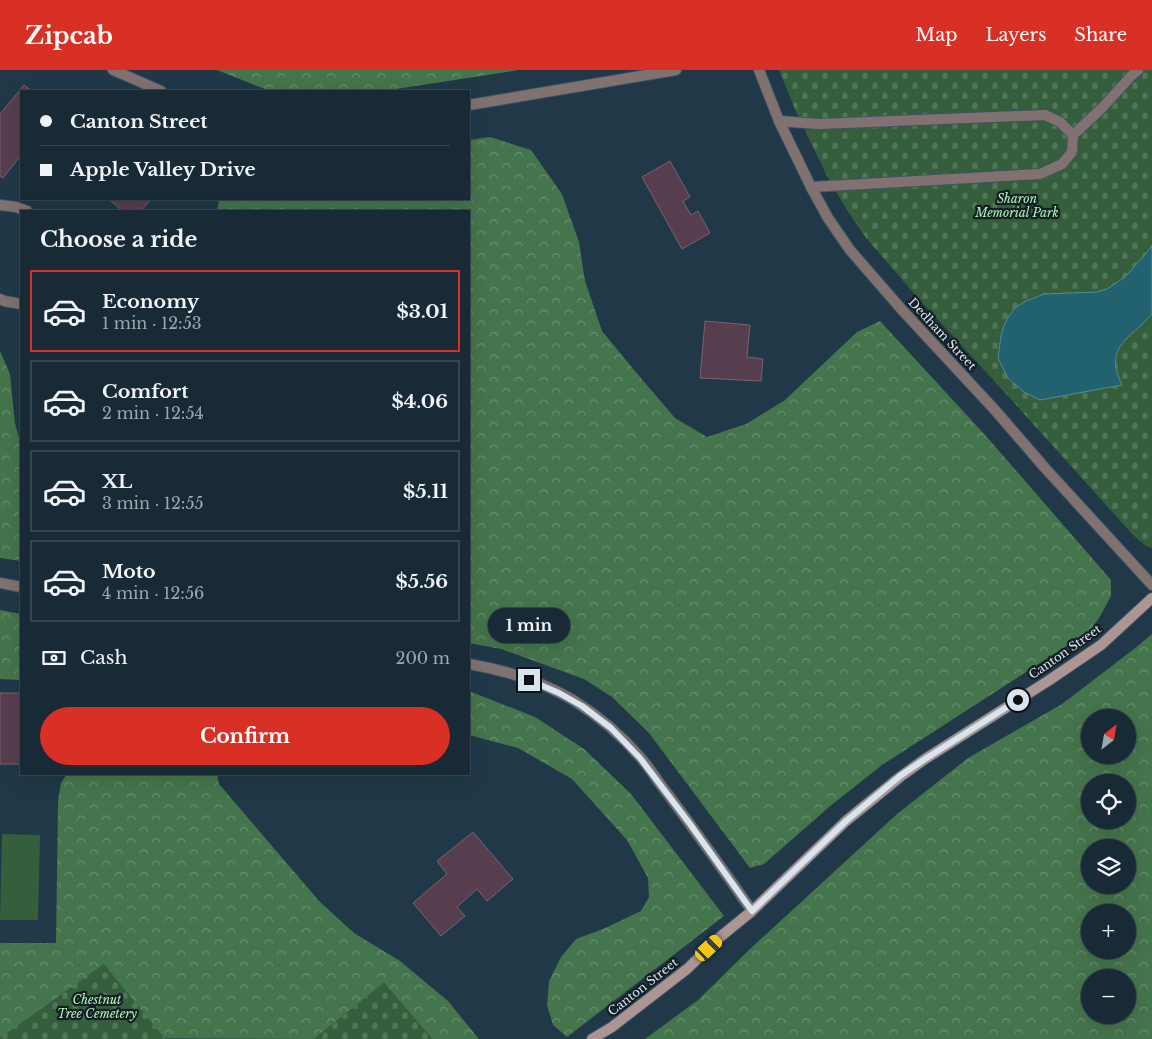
<!DOCTYPE html>
<html lang="en">
<head>
<meta charset="utf-8">
<style>
  body { margin:0; font-family:"Libre Baskerville",serif; background:#253642; color:#f1f3f6; height:100vh; display:flex; flex-direction:column; font-size:19px; white-space:nowrap }
  * { box-sizing:border-box; margin:0 }
  p { font-size:16px; color:#9fa7ad }
  .icon { flex:none; width:28px; height:28px; fill:none; stroke:currentColor; stroke-width:2; stroke-linecap:round; stroke-linejoin:round }
  .map { position:relative; flex:1; overflow:hidden }
  .panel { position:absolute; left:20px; top:140px; width:450px; height:565px; display:flex; flex-direction:column; background:#182a36; border-radius:0px; box-shadow:0 5px 20px #0002,0 0 0 1px #364651 }
  .panel>* { flex:none }
  .banner { position:absolute; left:20px; top:20px; width:450px; height:110px; border-radius:0px; box-shadow:0 5px 20px #0002,0 0 0 1px #364651; display:grid; align-content:center; height:110px; padding:0 20px; background:#182a36 }
  .needle { width:32px; rotate:31deg }
  .fabs { position:absolute; left:1081px; top:639px; display:grid; gap:10px }
  .fabs a { display:grid; place-items:center; width:55px; height:55px; border-radius:50%; background:#182a36; box-shadow:0 5px 20px #0002,0 0 0 1px #364651; font-size:25px }
  .end { position:absolute; width:22px; height:22px; margin:-11px; border:6px solid #d7e5f0; background:#111; box-shadow:0 0 0 2px #111 }
  .from { border-radius:50% }
  .bubble { position:absolute; height:35px; border-radius:18px; background:#182a36; box-shadow:0 5px 20px #0002,0 0 0 1px #364651; font-size:16px; font-weight:800; line-height:35px; text-align:center }
  .car { position:absolute; width:15px; height:30px; margin:-15px -8px; border-radius:6px; box-shadow:0 0 4px 1px #0007; background:linear-gradient(#f5c518 24%,#345 0 40%,#f5c518 0 76%,#345 0 86%,#f5c518 0) }
  .banner b { display:flex; align-items:center; gap:18px; height:48px; font-size:19px }
  .banner b+b { border-top:1px solid #364651 }
  .banner i { width:12px; height:12px; background:#f1f3f6 }
  ul { padding:0; list-style:none }
  li { display:flex; align-items:center; gap:15px; height:82px; margin:0 10px 8px; padding:0 10px; border:2px solid #364651; border-radius:0px }
  li div { flex:1 }
  li b { display:block; font-size:19px }
  li em { font-style:normal; font-weight:800 }
  li.active { border-color:#d93025 }
  li>.icon { width:45px; height:45px; stroke-width:1.5 }
  h2 { padding:0 20px; font-size:22px; line-height:60px }
  .pay { display:flex; align-items:center; gap:12px; height:55px; padding:0 20px; font-size:19px }
  .pay p { margin-inline-start:auto }
  .button { display:flex; gap:10px; margin-top:auto; padding:10px 20px }
  .button a { flex:1; height:58px; border-radius:30px; background:#d93025; color:#fff; font-size:20px; font-weight:800; line-height:58px; text-align:center }
  header { display:flex; align-items:center; gap:30px; box-sizing:border-box; height:70px; padding:0 25px; background:#d93025; color:#fff }
  header strong { font-size:24px }
  nav { display:flex; gap:28px; margin-inline-start:auto; font-size:18px }
  .map>svg:first-child { display:block }
</style>
</head>
<body>
<header>
<strong>Zipcab</strong>
<nav><a>Map</a><a>Layers</a><a>Share</a></nav>
</header>
<div class="map">
<svg width="1152" height="969" viewBox="0 0 1152 969">
  <defs>
    <pattern id="forest-crowns" width="20" height="18" patternUnits="userSpaceOnUse" patternTransform="scale(1.25)"><rect width="20" height="18" fill="#45754c"/><path d="M2 6a3 3 0 1 1 6 0M12 15a3 3 0 1 1 6 0" fill="none" stroke="#688f6f"/></pattern>
    <pattern id="cemetery-stones" width="16" height="16" patternUnits="userSpaceOnUse" patternTransform="scale(1.25)"><rect width="16" height="16" fill="#355f3c"/><path d="M2 7V4a2 2 0 0 1 4 0v3zM10 15v-3a2 2 0 0 1 4 0v3z" fill="#527658"/></pattern>
  </defs>
  <rect width="100%" height="100%" fill="#203848"/>
  <polygon fill="#355f3c" points="2,764 40,765 38,850 0,850"/>
  <g fill="url(#forest-crowns)" fill-rule="evenodd">
    <polygon points="217,0 519,0 383,21 270,21"/>
    <polygon points="490,67 531,80 562,124 579,172 585,211 602,261 634,300 675,348 707,367 746,354 785,330 857,262 880,251 986,366 1111,510 1111,526 1102,543 1091,560 882,695 829,737 764,794 750,798 649,663 612,627 584,609 501,579 469,573 469,141 217,141 219,129 469,129 469,70"/>
    <polygon points="0,281 10,304 15,354 21,374 21,491 0,488"/>
    <polygon points="0,540 21,544 21,610 0,609"/>
    <path d="M1152,564V969H645L698,930L751,878L897,744L968,688L1062,634L1134,579ZM1090,648H1128V685H1090ZM1128,712V750H1090V712ZM1090,778H1128V815H1090ZM1128,842V880H1090V842ZM1090,908H1128V945H1090Z"/>
    <polygon points="469,621 535,647 584,679 631,724 724,846 567,967 553,955 547,935 549,911 561,887 576,869 603,859 641,841 649,827 648,808 627,770 572,709 518,678 469,665"/>
    <polygon points="67,704 217,704 219,714 320,832 354,863 400,891 448,931 479,969 432,969 384,913 314,969 0,968 0,873 56,873 58,731 61,713"/>
  </g>
  <g fill="url(#cemetery-stones)">
    <polygon points="779,0 1152,0 1152,478 1146,476 1133,465 1008,326 918,228 866,168 845,137 828,108 797,44"/>
    <polygon points="104,894 165,969 0,969 0,968"/>
    <polygon points="384,913 432,969 314,969"/>
  </g>
  <path fill="#22616e" stroke="#588995" d="M1152,175V244C1147,249 1143,254 1138,258C1116,277 1109,287 1122,315L1040,330L1024,322L1008,308L998,288L1001,266L1004,255L1009,246L1015,238L1024,232L1044,224L1097,222L1107,219L1125,207L1149,180Z"/>
  <g fill="#573e4e" stroke="#7b6171">
    <polygon points="24,15 32,21 21,21 21,85 3,108 0,106 0,44"/>
    <polygon points="670,91 690,127 683,131 691,145 698,141 710,163 682,179 642,107"/>
    <polygon points="108,129 151,129 141,141 123,141"/>
    <polygon points="705,251 750,255 747,287 763,289 761,311 700,308"/>
    <rect x="0" y="623" width="21" height="71"/>
    <polygon points="473,762 513,809 487,831 477,819 457,837 465,846 441,866 413,833 447,804 437,791"/>
  </g>
  <g fill="none" stroke-linecap="round" stroke-linejoin="round">
    <g stroke="#3d5463" stroke-width="12">
      <g id="lane">
        <polyline points="779,51 819,54 1045,45 1060,52 1073,65 1072,82 1062,94 1040,104 811,117"/>
        <polyline points="1073,65 1102,38 1131,6 1138,0"/>
      </g>
    </g>
    <g stroke="#3d5463" stroke-width="12">
      <g id="street">
        <polyline points="113,0 161,21"/>
        <polyline points="759,0 779,51 811,117 828,148 850,180 903,241 994,339 1045,398 1152,515"/>
        <polyline points="469,35 676,0"/>
        <polyline points="0,135 16,137 27,141"/>
        <polyline points="0,229 4,231 21,234"/>
        <polyline points="0,513 21,517"/>
        <path d="M469,594C504,600 541,611 573,630C597,645 621,665 640,687C650,698 657,711 667,723C696,762 724,801 752,841"/>
      </g>
    </g>
    <g stroke="#3d5463" stroke-width="12">
      <polyline id="secondary" points="592,969 612,957 687,899 720,867 752,841 846,751 900,707 925,689 1048,611 1101,575 1152,528"/>
    </g>
    <use href="#lane" stroke="#817271" stroke-width="10"/>
    <use href="#street" stroke="#817271" stroke-width="10"/>
    <use href="#secondary" stroke="#ac9593" stroke-width="10"/>
  </g>
  <g fill="none" stroke-linecap="round" stroke-linejoin="round">
    <polyline stroke="#d7e5f0" stroke-width="6" points="529,610 559,623 582,636 611,658 640,688 690,754 752,841 846,751 900,706 925,689 1018,630"/>
  </g>
  <g text-anchor="middle" stroke-width="4.5" stroke-linejoin="round" paint-order="stroke">
    <g font-size="12" font-style="italic" fill="#aef7b7" stroke="#141e25">
      <text x="1017" y="133">Sharon<tspan x="1017" dy="14">Memorial Park</tspan></text>
      <text x="97" y="934">Chestnut<tspan x="97" dy="14">Tree Cemetery</tspan></text>
    </g>
    <g font-size="12" fill="#d7e5f0" stroke="#141e25">
      <text transform="translate(942 264) rotate(47)" y="4">Dedham Street</text>
      <text transform="translate(1065 582) rotate(-35)" y="4">Canton Street</text>
      <text transform="translate(643 917) rotate(-38)" y="4">Canton Street</text>
    </g>
  </g>
</svg>
<div class="fabs">
<a><svg class="needle" viewBox="-14 -14 28 28"><path d="M0-13l5 13h-10z" fill="#e53935"/><path d="M0 13l5-13h-10z" fill="#9fa7ad"/></svg></a>
<a><svg class="icon" aria-label="locate" viewBox="0 0 24 24"><circle cx="12" cy="12" r="6"/><path d="M12 2v4M12 18v4M2 12h4M18 12h4"/></svg></a>
<a><svg class="icon" aria-label="layers" viewBox="0 0 24 24"><path d="M12 4l9 5-9 5-9-5zM3 14l9 5 9-5"/></svg></a>
<a>+</a>
<a>−</a>
</div>
<i class="end from" style="left:1018px;top:630px"></i>
<i class="end" style="left:529px;top:610px"></i>
<div class="bubble" style="left:488px;top:538px;width:82px">1 min</div>
<i class="car" style="left:709px;top:878px;rotate:47deg"></i>
<div class="banner">
<b><i class="from"></i>Canton Street</b>
<b><i></i>Apple Valley Drive</b>
</div>
<section class="panel">
<h2>Choose a ride</h2>
<ul>
<li class="active"><svg class="icon" aria-label="car" viewBox="0 0 24 24"><path d="M5 17H2v-5l4-1 3-4h7l3 4 3 1v5h-3M9 17h6M6 11h13"/><circle cx="7" cy="17" r="2"/><circle cx="17" cy="17" r="2"/></svg><div><b>Economy</b><p>1 min · 12:53</p></div><em>$3.01</em></li>
<li><svg class="icon" aria-label="car" viewBox="0 0 24 24"><path d="M5 17H2v-5l4-1 3-4h7l3 4 3 1v5h-3M9 17h6M6 11h13"/><circle cx="7" cy="17" r="2"/><circle cx="17" cy="17" r="2"/></svg><div><b>Comfort</b><p>2 min · 12:54</p></div><em>$4.06</em></li>
<li><svg class="icon" aria-label="car" viewBox="0 0 24 24"><path d="M5 17H2v-5l4-1 3-4h7l3 4 3 1v5h-3M9 17h6M6 11h13"/><circle cx="7" cy="17" r="2"/><circle cx="17" cy="17" r="2"/></svg><div><b>XL</b><p>3 min · 12:55</p></div><em>$5.11</em></li>
<li><svg class="icon" aria-label="car" viewBox="0 0 24 24"><path d="M5 17H2v-5l4-1 3-4h7l3 4 3 1v5h-3M9 17h6M6 11h13"/><circle cx="7" cy="17" r="2"/><circle cx="17" cy="17" r="2"/></svg><div><b>Moto</b><p>4 min · 12:56</p></div><em>$5.56</em></li>
</ul>
<div class="pay"><svg class="icon" aria-label="cash" viewBox="0 0 24 24"><path d="M3 7h18v10H3z"/><circle cx="12" cy="12" r="2"/></svg>Cash<p>200 m</p></div>
<div class="button"><a>Confirm</a></div>
</section>
</div>
</body>
</html>
